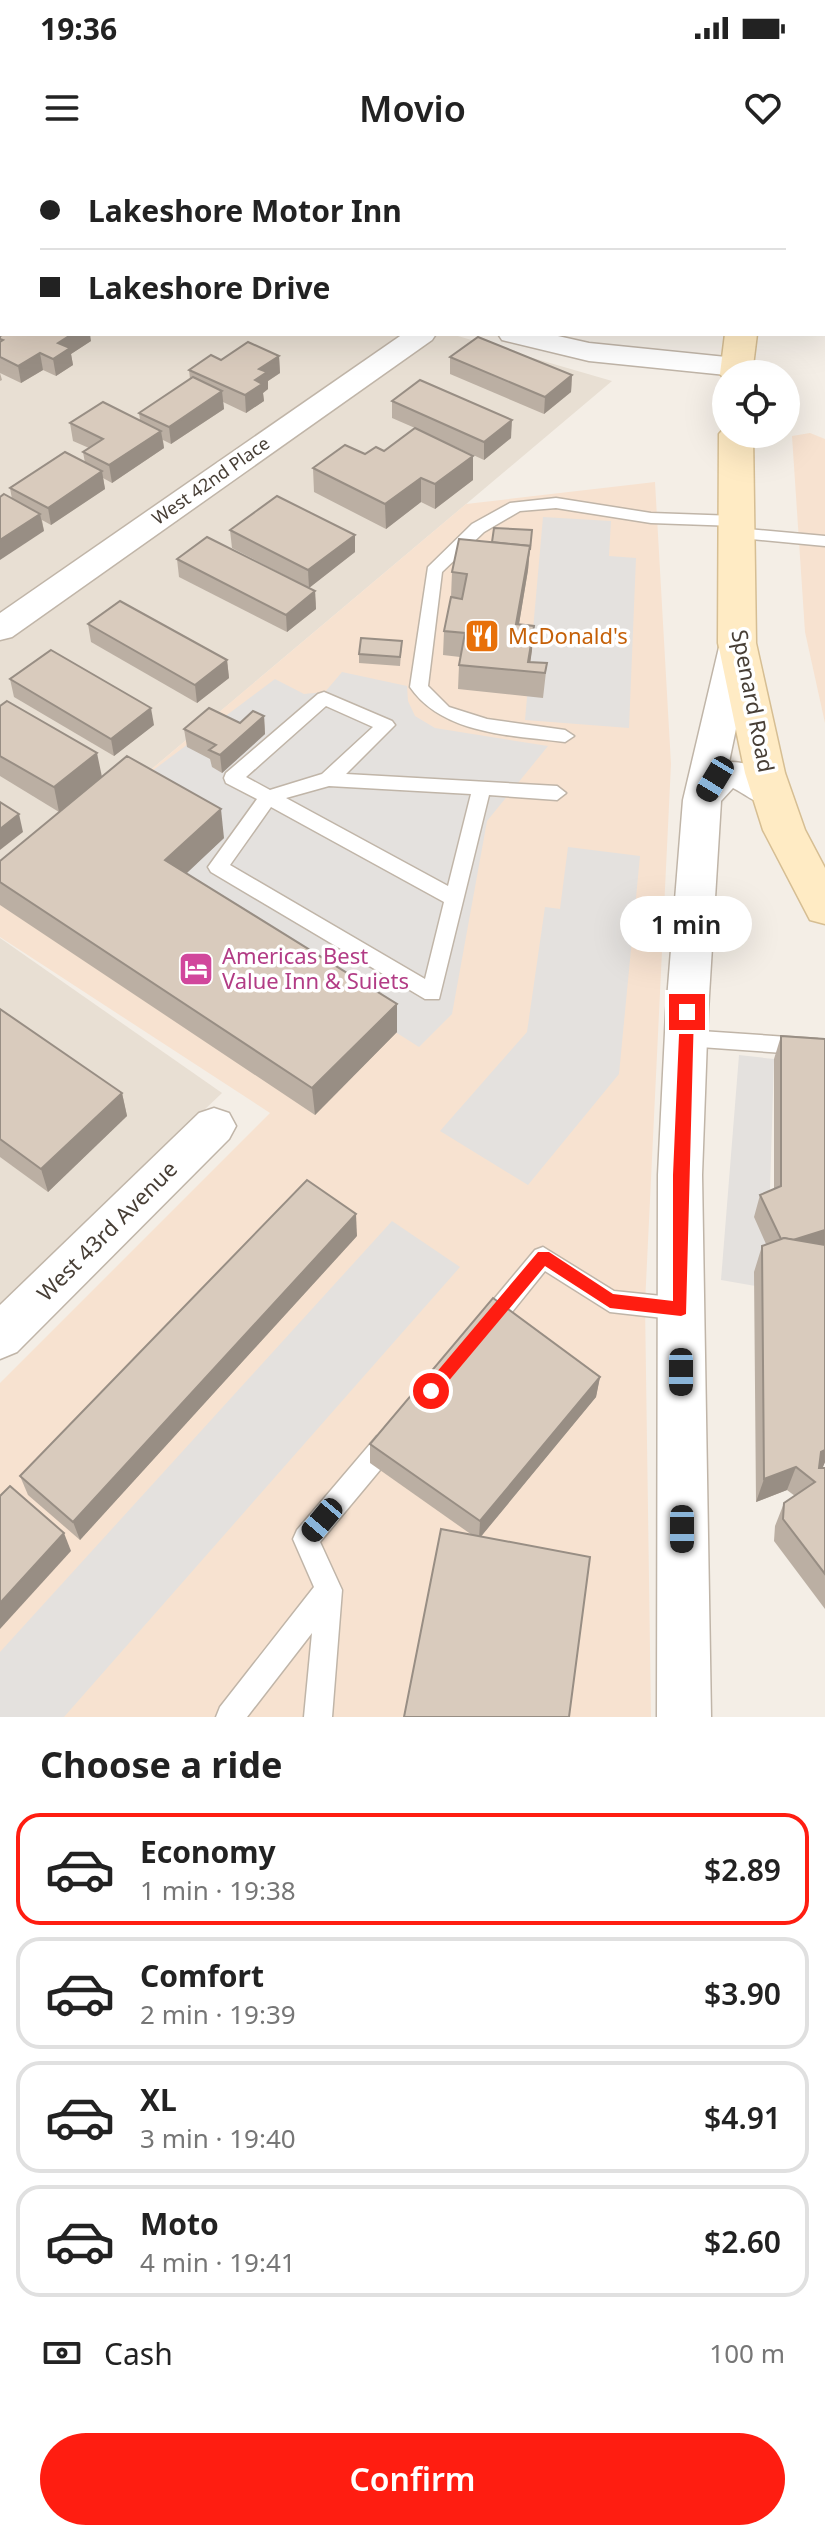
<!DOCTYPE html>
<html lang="en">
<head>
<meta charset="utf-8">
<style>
  body { margin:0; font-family:"Noto Sans",sans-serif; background:#f6f6f6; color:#222; height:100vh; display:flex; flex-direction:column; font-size:30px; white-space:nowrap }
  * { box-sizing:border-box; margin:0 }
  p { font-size:26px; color:#767676 }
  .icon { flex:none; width:44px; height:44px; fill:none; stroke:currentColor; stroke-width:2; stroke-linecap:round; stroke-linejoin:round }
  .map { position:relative; height:1557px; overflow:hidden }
  .panel { display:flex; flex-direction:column; background:#fff; flex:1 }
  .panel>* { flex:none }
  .top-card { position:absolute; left:0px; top:0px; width:826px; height:176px; box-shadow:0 8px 32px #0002; display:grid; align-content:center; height:176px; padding:0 40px; background:#fff }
  .tools { position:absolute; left:712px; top:200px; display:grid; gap:16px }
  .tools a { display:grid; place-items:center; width:88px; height:88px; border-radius:50%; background:#fff; box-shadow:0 8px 32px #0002; font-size:40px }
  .end { position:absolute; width:36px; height:36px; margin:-18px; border:10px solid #ff1d11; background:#fff; box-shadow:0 0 0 4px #fff }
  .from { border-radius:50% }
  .bubble { position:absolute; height:56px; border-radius:28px; background:#fff; box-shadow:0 8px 32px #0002; font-size:26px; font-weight:600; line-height:56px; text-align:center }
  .car { position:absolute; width:24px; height:48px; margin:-24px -12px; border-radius:10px; box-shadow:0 0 6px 2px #0007; background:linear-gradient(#222 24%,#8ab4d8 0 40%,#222 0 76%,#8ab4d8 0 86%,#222 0) }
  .top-card b { display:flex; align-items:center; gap:28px; height:76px; font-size:30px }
  .top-card b+b { border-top:2px solid #e0e0e0 }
  .top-card i { width:20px; height:20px; background:#222 }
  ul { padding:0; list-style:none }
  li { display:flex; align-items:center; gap:24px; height:112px; margin:0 16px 12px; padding:0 24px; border:4px solid #e0e0e0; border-radius:24px }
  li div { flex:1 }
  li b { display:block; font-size:30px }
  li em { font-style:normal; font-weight:600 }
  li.selected { border-color:#ff1d11 }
  li>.icon { width:72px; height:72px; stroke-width:1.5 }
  h2 { padding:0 40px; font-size:36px; line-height:96px }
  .pay { display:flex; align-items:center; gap:20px; height:88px; padding:0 40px; font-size:30px }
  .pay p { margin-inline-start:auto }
  .action { display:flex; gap:16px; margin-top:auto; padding:16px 40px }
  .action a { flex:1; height:92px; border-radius:48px; background:#ff1d11; color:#fff; font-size:32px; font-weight:600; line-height:92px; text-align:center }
  .status { display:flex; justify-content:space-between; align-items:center; height:56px; padding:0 40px; background:#fff; direction:ltr }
  .status svg { height:22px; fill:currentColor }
  header { display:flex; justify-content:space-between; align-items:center; height:104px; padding:0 40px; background:#fff; font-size:36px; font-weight:600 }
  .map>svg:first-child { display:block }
</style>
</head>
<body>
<div class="status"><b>19:36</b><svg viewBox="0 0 49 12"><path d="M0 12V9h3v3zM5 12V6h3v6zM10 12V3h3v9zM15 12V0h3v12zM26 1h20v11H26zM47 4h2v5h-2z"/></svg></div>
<header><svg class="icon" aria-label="menu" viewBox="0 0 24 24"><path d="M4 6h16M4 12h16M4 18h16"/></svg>Movio<svg class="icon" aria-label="heart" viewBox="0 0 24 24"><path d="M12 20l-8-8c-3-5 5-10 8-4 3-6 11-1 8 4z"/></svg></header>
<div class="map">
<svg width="825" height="1557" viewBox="0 0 825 1557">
  <rect width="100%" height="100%" fill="#f4eee6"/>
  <g fill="#e8dfd3">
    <polygon points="0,0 50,2 2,2 2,174 451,174 612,221 0,737"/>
    <polygon points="0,778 222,933 0,1144"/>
  </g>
  <g fill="#f7e2d0">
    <polygon points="810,273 825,279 825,563 805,472 792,276"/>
    <polygon points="655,322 671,604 645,1144 651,1557 0,1557 0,1223 270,953 0,777 0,737 466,344"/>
  </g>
  <g fill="#e4e1de">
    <polygon points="543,357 611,361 609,396 636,398 629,568 525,560"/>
    <polygon points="342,512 407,526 408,541 415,556 435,568 548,586 487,661 452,854 419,887 170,729 132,626 275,519 304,534 325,532"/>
    <polygon points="568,687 640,696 619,914 528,1025 440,971 527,872 545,747 560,749"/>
    <polygon points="739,895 774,899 767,1128 721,1120"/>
    <polygon points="392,1061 460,1107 64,1557 0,1557 0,1492"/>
  </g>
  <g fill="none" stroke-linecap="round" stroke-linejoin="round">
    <g stroke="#c0b5a8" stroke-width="3">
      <g id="lane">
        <path d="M556,338L651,353L736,356L744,361L736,366L651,363L556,348L520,351L484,372L442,412L428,526L449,547L487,559L565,570L574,576L565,582C512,575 443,575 410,527L428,407L472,364L510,343Z"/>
        <polygon points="736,368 825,376 825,386 730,377 730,369"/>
        <path d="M324,532L392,561L395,565L346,614L557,626L566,633L557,640L489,635L439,839H425L211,712L208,707L257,639L226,623L224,618L226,613L318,534ZM326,546L373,567L322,614L270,630L246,617ZM329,626L471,634L448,726L286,638ZM271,647L444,742L425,819L230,705Z"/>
        <polygon points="686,870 817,879 825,882 825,904 812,895 686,886 679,884 676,878 679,872"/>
        <polygon points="543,1087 614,1131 681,1138 689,1142 693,1149 689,1156 681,1160 610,1152 545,1111 495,1173 487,1176 479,1173 475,1165 479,1157 535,1090"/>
        <polygon points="386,1272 395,1276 398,1284 395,1292 320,1382 342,1430 332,1557 304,1557 312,1473 247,1557 216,1557 220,1547 314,1427 293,1379 297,1370 377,1276"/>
      </g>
    </g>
    <g stroke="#c0b5a8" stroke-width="3">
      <g id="street">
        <polygon points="74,0 103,0 105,2 76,2"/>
        <rect x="824" y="85" width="1" height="16"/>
        <rect x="0" y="105" width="2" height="17"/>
        <polygon points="403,174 436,174 432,180 12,477 0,480 0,453"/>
        <polygon points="498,174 549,174 589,183 736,198 746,201 751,207 746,213 726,215 589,201 502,180"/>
        <path d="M737,472L749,475L754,483L729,602C751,601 780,616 792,635L786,644C764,651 752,638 733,628L721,641L708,852L702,1015L711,1557H657L658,1015L666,852L683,640L720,483L725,475Z"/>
        <polygon points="214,948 229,953 236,966 229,979 17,1192 0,1199 0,1145 199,953"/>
      </g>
    </g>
    <g stroke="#d6be93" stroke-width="3">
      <g id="secondary">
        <polygon points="775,0 803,0 774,2"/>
        <polygon points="725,174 757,174 752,214 726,214 726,221 720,214"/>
        <polygon points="726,266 726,274 753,274 756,483 785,613 805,670 825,708 825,764 810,760 763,670 745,613 718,483 719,274"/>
      </g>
    </g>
    <use href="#lane" fill="#fff" fill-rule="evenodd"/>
    <use href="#street" fill="#fff" fill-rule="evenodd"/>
    <use href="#secondary" fill="#ffebc4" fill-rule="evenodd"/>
  </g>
  <g fill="#bbafa3">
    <polygon points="226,0 306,0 303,2 226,2"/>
    <polygon points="0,176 91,181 71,194 73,205 56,216 43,210 21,223 0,213 2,220 0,221"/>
    <polygon points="279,196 280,213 268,221 268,229 263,233 264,241 246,253 223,242 224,249 171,284 163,280 164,288 112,323 103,318 105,329 51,365 42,360 44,371 12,339 10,328 85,303 83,292 89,288 73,281 70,263 140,260 139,253 190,219 189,210 221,200"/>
    <polygon points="450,197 572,215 571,232 544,254 450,214"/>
    <polygon points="392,241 511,278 484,300 432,276 473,320 435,349 421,342 386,369 314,332 313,308 384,291 415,268 392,258"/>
    <polygon points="230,370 355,375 355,392 309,428 232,388"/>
    <polygon points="532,370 528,410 519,464 532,490 530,502 547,503 543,538 458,529 459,505 460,497 443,495 444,471 462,438 451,437 452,412 492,382"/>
    <polygon points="177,399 315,431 316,449 287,472 179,417"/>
    <polygon points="88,464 227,500 229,518 197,543 91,482"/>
    <polygon points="402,481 400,506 359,503 359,494"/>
    <polygon points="10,519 154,565 114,596 14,537"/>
    <polygon points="0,546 97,593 59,652 0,616"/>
    <polygon points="264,556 265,574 222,613 212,607 210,599 187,587 184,569 240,563"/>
    <polygon points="224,678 186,713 397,872 315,955 0,745 0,701"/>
    <polygon points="0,849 122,933 127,956 48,1032 0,997"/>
    <polygon points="781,876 825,879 825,1302 822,1308 825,1308 825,1449 774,1381 775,1366 784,1343 795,1336 787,1330 756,1342 754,1112 762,1086 766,1084 754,1057 760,1035 774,1029 774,899"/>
    <polygon points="357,1076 80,1380 28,1335 20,1316"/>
    <polygon points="600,1217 596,1237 481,1376 472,1375 370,1303 370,1284"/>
  </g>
  <g fill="#988e84">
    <polygon points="267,0 306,0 303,2 263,2"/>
    <polygon points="2,39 2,65 0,66 0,40"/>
    <polygon points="72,174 90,174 91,181 71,194 73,205 56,216 53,199 58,183"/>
    <polygon points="40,193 43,210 21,223 18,206"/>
    <polygon points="279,196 280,213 268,221 268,229 263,233 264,241 246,253 245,235 255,220 259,209"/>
    <polygon points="572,215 571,232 544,254 545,237"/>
    <polygon points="222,231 224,249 171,284 169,267"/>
    <polygon points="512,260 511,278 484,300 484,282"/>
    <polygon points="161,271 164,288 112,323 109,305"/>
    <polygon points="473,296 473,320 435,349 435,324"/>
    <polygon points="102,311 105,329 51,365 48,348"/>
    <polygon points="421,318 421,342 386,369 385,344"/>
    <polygon points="40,354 44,371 0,400 0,380"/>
    <polygon points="355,375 355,392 309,428 308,410"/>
    <polygon points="530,386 528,410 515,488 516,464"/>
    <polygon points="315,431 316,449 287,472 286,455"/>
    <polygon points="534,466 532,490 529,512 528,502"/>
    <polygon points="227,500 229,518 197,543 195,525"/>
    <polygon points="151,548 154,565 114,596 111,579"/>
    <polygon points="264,556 265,574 222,613 220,595"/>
    <polygon points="97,593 102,617 59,652 54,627"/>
    <polygon points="221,649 224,678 170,729 165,700"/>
    <polygon points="19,654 23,672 0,690 0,669"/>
    <polygon points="397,844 397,872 315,955 312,928"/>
    <polygon points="122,933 127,956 48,1032 41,1009"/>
    <polygon points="356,1054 357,1076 80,1380 73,1362"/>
    <polygon points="825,1070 825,1089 782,1083"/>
    <polygon points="600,1217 596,1237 479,1379 480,1361"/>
    <polygon points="825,1290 825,1302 823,1307 812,1316 821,1292"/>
    <polygon points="796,1307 787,1330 756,1342 764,1319"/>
    <polygon points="64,1373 71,1391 0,1469 0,1443"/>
  </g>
  <g fill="#d9cbbd" stroke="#988e84" stroke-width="2">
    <polygon points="0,0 6,2 2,2 2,39 0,40"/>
    <polygon points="247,0 267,0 263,2 251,2"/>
    <polygon points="347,0 467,0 472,2 343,2"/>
    <polygon points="4,174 72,174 58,183 70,188 53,199 40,193 18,206 0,197 0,182 3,180 0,179 0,176"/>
    <polygon points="478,177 572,215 545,237 450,197"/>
    <polygon points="248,182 279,196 259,209 267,212 255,220 262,224 245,235 189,210 211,195 221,200"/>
    <polygon points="193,217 222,231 169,267 139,253"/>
    <polygon points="420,220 512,260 484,282 392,241"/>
    <polygon points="103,242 161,271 109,305 83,292 103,279 70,263"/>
    <polygon points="415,268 473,296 435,324 421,318 385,344 313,308 345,285 365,294 376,287 384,291"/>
    <polygon points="65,292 102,311 48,348 10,328"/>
    <polygon points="4,334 40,354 0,380 0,337"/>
    <polygon points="277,336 355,375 308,410 230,370"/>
    <polygon points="494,368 532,370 530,390 530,386 492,382"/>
    <polygon points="207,377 315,431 286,455 177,399"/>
    <polygon points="459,379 530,386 516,464 534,466 528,502 547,503 545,513 459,505 465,473 444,471 451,437 462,439 467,414 452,412"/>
    <polygon points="120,441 227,500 195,525 88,464"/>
    <polygon points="361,478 402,481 400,497 359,494"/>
    <polygon points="51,490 151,548 111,579 10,519"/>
    <polygon points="7,541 97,593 54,627 0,596 0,546"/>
    <polygon points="209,548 240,563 253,551 264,556 220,595 209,590 216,585 184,569"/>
    <polygon points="127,596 221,649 165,700 397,844 312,928 0,722 0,701"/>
    <polygon points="0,642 19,654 0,669"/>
    <polygon points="0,849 122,933 41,1009 0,979"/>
    <polygon points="781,876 825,879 825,1070 793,1080 784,1078 781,1079 760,1035 781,1026"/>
    <polygon points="307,1020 356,1054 73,1362 20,1316"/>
    <polygon points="784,1078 825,1085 825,1290 821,1292 819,1308 825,1308 825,1414 783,1359 784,1343 815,1322 796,1307 764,1319 762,1086"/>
    <polygon points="493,1138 600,1217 480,1361 370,1284"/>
    <polygon points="10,1326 64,1373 0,1443 0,1336"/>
    <polygon points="441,1369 590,1397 569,1557 404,1557"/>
  </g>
  <polygon fill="#ff1d11" points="687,847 694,852 686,1154 681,1156 610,1148 545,1106 436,1236 425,1236 425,1226 538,1092 549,1092 613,1134 673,1141 673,1015 680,852"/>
  <defs>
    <g id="restaurant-square" transform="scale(1.8)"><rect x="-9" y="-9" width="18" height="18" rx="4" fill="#e8710a" stroke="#fff"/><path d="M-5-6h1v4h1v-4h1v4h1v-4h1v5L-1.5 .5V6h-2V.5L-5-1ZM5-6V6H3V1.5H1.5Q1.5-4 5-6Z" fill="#fff"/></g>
    <g id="hotel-square" transform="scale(1.8)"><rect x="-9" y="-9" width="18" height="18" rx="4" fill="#d1479c" stroke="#fff"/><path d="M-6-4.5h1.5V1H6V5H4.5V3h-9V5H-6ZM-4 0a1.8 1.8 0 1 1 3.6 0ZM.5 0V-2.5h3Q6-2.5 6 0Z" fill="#fff"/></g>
  </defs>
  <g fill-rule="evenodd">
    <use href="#restaurant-square" x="482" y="476"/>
    <use href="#hotel-square" x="196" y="809"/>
  </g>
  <g text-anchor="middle" stroke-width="7" stroke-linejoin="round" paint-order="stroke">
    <g font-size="18" fill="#473e35" stroke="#fff">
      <text transform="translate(211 321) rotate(-35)" y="6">West 42nd Place</text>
    </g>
    <g font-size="22" fill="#c56008" stroke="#fff" text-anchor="start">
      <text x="508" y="484">McDonald's</text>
    </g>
    <g font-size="22" fill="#473e35" stroke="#fff">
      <text transform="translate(753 541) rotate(79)" y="8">Spenard Road</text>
      <text transform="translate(107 1071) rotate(-45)" y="8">West 43rd Avenue</text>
    </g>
    <g font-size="22" fill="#b23c85" stroke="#fff" text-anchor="start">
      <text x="222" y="804">Americas Best<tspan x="222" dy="25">Value Inn &amp; Suiets</tspan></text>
    </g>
  </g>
</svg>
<div class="tools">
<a><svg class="icon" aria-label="locate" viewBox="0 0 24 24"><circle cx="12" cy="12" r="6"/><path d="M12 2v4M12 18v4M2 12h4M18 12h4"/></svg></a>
</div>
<i class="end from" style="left:431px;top:1231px"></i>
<i class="end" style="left:687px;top:852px"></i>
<div class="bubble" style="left:620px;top:736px;width:132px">1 min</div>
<i class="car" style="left:715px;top:619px;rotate:211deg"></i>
<i class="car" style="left:681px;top:1212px;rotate:180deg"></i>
<i class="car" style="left:322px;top:1360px;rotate:220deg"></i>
<i class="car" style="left:682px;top:1369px;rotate:180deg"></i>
<div class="top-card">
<b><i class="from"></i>Lakeshore Motor Inn</b>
<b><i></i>Lakeshore Drive</b>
</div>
</div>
<section class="panel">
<h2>Choose a ride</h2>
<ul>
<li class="selected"><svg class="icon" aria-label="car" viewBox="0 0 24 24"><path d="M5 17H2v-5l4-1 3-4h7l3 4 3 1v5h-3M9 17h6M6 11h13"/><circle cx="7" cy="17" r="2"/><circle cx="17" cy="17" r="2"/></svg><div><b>Economy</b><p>1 min · 19:38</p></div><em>$2.89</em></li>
<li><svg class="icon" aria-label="car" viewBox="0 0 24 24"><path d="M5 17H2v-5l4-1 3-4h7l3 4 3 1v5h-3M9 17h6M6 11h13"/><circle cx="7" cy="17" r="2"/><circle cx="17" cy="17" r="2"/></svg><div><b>Comfort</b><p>2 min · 19:39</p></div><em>$3.90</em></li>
<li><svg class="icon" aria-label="car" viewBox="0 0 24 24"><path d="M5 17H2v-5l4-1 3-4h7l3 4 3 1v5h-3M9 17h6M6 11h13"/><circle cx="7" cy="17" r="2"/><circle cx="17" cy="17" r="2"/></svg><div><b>XL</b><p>3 min · 19:40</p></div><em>$4.91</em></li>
<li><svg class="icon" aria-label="car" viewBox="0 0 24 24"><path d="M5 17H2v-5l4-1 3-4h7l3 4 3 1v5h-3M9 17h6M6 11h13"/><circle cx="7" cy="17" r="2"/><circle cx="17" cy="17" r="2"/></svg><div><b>Moto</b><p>4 min · 19:41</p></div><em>$2.60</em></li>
</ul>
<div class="pay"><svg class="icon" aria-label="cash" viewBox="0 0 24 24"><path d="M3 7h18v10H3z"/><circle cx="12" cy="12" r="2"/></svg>Cash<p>100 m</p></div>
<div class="action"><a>Confirm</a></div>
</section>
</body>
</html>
